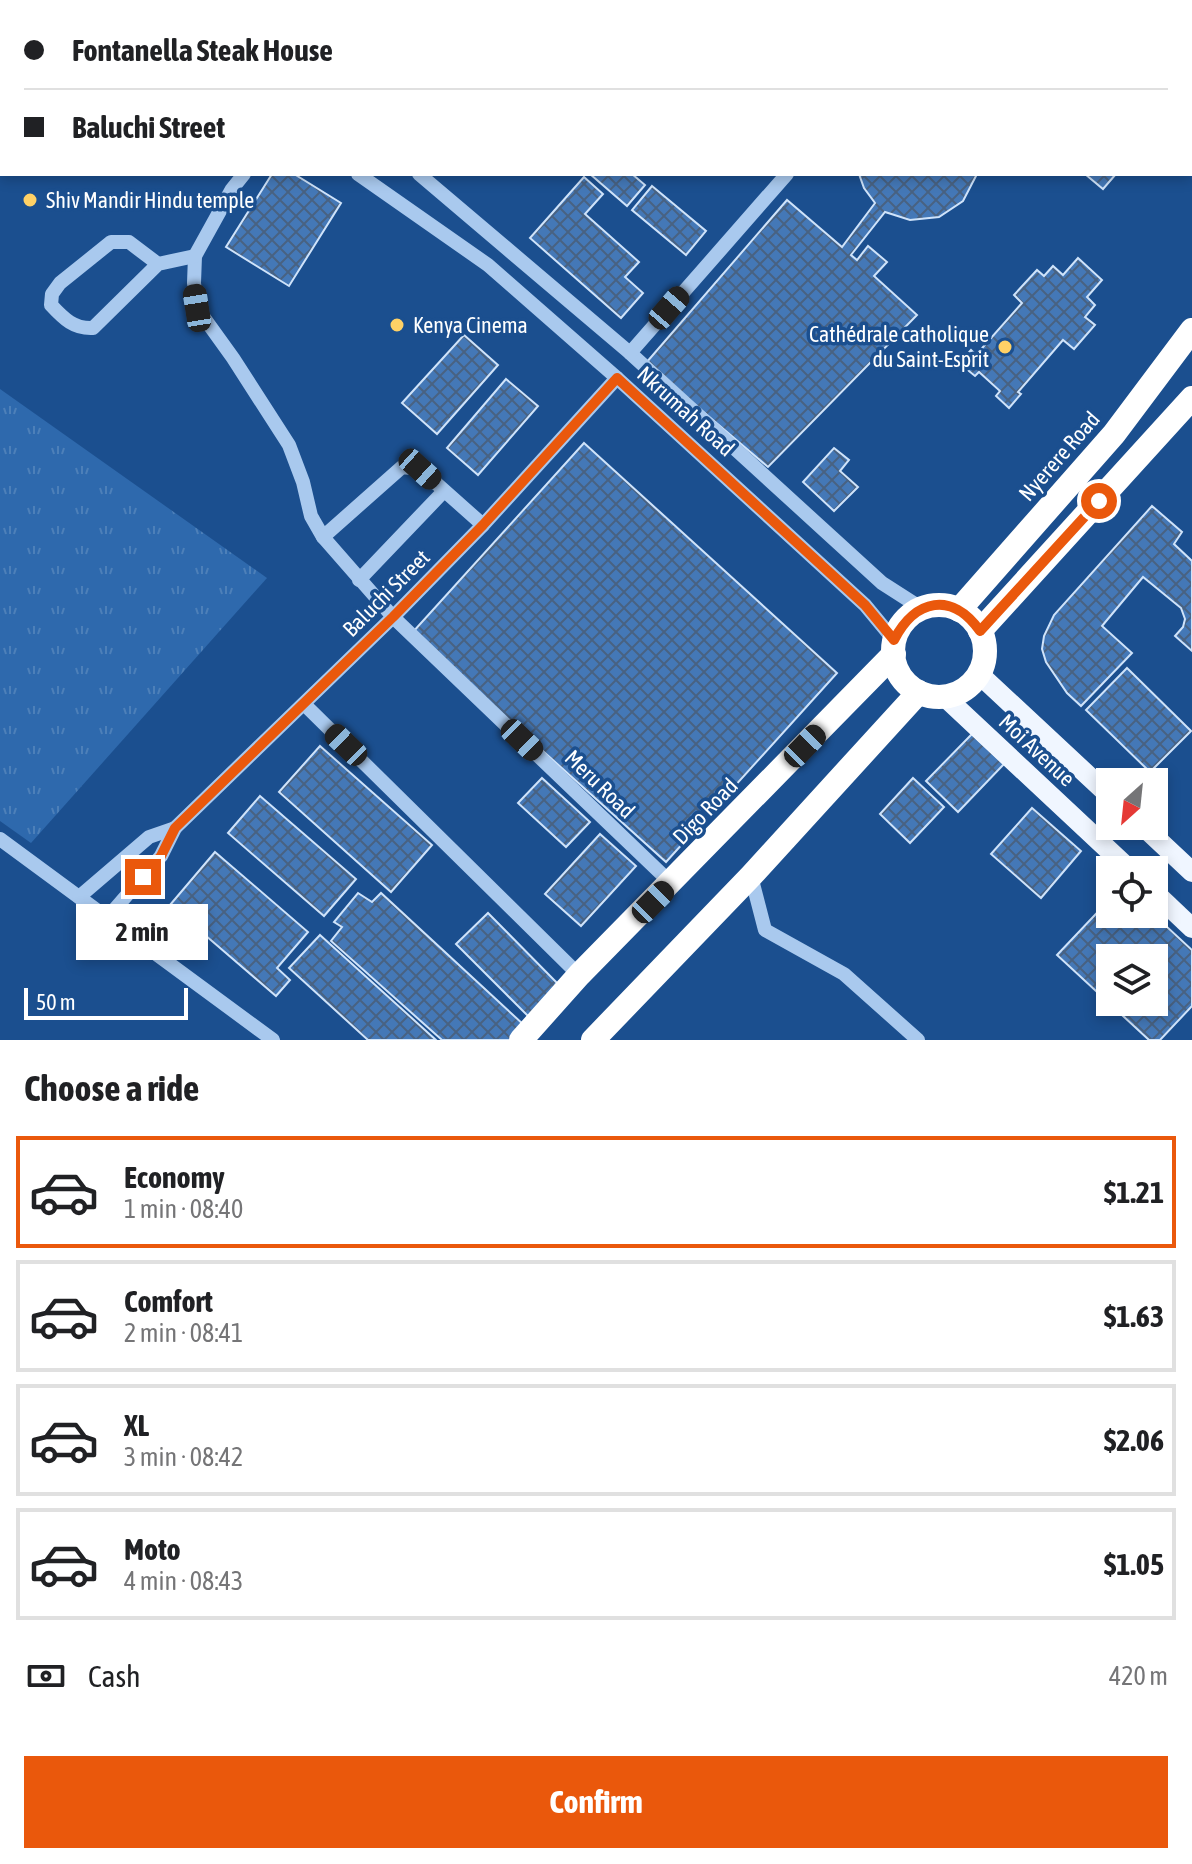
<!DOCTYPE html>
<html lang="en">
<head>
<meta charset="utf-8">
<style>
  body { margin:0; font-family:"Asap Condensed",sans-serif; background:#f2f2f2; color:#202124; height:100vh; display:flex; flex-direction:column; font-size:30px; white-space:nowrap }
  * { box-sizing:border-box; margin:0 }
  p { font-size:26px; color:#757577 }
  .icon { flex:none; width:44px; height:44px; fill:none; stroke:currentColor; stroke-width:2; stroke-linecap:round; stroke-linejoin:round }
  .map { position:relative; height:1040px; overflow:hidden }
  .details { display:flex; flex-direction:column; background:#fff; flex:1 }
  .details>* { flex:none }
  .hud { position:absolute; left:0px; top:0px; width:1192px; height:176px; box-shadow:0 4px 12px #0003; display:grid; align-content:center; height:176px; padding:0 24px; background:#fff }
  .needle { width:52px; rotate:207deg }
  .tools { position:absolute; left:1096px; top:768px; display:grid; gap:16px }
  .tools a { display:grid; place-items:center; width:72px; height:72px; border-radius:0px; background:#fff; box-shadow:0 4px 12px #0003; font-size:40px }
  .scale { position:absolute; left:24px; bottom:20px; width:164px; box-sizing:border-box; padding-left:8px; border:4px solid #fff; border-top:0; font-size:22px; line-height:28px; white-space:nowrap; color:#fff; -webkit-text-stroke:6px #1b4f8f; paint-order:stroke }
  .end { position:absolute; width:36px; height:36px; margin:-18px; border:10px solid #ea580c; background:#fff; box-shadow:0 0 0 4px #fff }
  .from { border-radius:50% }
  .bubble { position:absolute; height:56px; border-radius:0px; background:#fff; box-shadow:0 4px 12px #0003; font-size:26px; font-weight:700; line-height:56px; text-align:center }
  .car { position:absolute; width:24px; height:48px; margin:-24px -12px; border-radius:10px; box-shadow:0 0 6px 2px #0007; background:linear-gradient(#222 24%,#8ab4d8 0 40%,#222 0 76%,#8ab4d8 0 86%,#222 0) }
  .hud b { display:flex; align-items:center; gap:28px; height:76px; font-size:30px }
  .hud b+b { border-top:2px solid #e0e0e0 }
  .hud i { width:20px; height:20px; background:#202124 }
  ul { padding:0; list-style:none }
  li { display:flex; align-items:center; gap:24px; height:112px; margin:0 16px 12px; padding:0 8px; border:4px solid #e0e0e0; border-radius:0px }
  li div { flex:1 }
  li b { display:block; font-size:30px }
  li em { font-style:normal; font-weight:700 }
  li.active { border-color:#ea580c }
  li>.icon { width:72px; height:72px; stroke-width:1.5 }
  h2 { padding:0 24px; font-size:36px; line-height:96px }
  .pay { display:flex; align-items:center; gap:20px; height:88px; padding:0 24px; font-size:30px }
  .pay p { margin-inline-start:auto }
  .action { display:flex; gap:16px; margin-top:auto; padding:16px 24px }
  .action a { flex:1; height:92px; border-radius:0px; background:#ea580c; color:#fff; font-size:32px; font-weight:700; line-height:92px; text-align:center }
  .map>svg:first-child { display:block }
</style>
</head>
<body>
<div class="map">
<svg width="1192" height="1040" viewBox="0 0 1192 1040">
  <defs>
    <pattern id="grass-tufts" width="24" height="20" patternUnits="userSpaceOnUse" patternTransform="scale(2)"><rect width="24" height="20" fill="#2e69ad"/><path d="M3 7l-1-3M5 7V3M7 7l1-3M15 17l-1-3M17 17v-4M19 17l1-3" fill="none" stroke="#4d80b9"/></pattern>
    <pattern id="building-cross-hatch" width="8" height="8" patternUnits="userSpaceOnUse" patternTransform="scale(2)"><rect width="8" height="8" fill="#4478b7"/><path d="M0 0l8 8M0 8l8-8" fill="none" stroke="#486282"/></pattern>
  </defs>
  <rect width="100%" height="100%" fill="#1b4f8f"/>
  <polygon fill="url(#grass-tufts)" points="0,389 267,578 31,843 0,821"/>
  <g fill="url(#building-cross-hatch)" stroke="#cfe3fa" stroke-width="2" fill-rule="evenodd">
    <polygon points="416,0 511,0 515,2 415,2"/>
    <polygon points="272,174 294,174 341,203 289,286 226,247"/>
    <polygon points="590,174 632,174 645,185 627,206"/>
    <polygon points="859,174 977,174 963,201 939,217 910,220 885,212 851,255 857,260 868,246 887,262 874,276 917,315 768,467 646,363 787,200 842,247 875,203 864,188"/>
    <polygon points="1085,174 1116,174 1103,189"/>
    <polygon points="584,177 603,194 585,214 639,262 625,277 643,293 621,318 530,238"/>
    <polygon points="652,186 706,231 686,255 632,210"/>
    <polygon points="1078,258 1102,280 1087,297 1095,305 1085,317 1095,325 1074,349 1063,340 1018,392 1021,394 1009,408 996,396 1000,391 979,372 975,376 959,363 971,350 976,355 1022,303 1014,295 1037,270 1044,276 1053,266 1063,275"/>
    <polygon points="464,335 498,365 437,434 402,403"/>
    <polygon points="506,379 538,406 478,475 447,448"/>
    <polygon points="584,443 837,673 666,862 412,633"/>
    <polygon points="834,448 849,460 840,471 858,487 834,511 803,482"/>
    <polygon points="1152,506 1182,532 1174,544 1192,561 1192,651 1175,636 1183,627 1185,619 1181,608 1143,577 1102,626 1132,653 1081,706 1067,693 1046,662 1042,649 1044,636 1054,615"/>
    <polygon points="1127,668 1191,731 1150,772 1086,710"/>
    <polygon points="972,734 1004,764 958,812 926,781"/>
    <polygon points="320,746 432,845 391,892 279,792"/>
    <polygon points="542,778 590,822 566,847 518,803"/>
    <polygon points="913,778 944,807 910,843 880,814"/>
    <polygon points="260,796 356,879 324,916 228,833"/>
    <polygon points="1032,808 1081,851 1041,898 991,854"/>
    <polygon points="600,834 636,866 581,926 545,894"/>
    <polygon points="215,852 308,932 277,968 290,980 276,996 170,905"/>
    <polygon points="358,893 372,902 381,893 525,1026 511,1040 442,1040 331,941 342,927 334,922"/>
    <path d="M1110,899V914H1153L1192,950V1006L1160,1040H1149L1057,955ZM1110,958H1154V1002H1110Z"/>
    <polygon points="488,913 563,989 532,1020 456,944"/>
    <polygon points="320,935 436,1040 368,1040 289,968"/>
  </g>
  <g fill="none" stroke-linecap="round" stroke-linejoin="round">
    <g stroke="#a9c9ee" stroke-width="14">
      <polyline points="107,0 112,2"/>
      <polyline points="797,0 799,2"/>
      <polyline points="366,2 367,0"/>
      <polyline points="941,2 942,0"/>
      <polyline points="244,174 232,189 195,256 194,283 197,308 233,358 289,445 303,482 311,516 323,537 393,617 671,883"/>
      <polyline points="358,174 488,265 617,378 865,605 894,640"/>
      <polyline points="419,174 630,353 882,583 921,608"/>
      <path d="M158,264L129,242H111L60,283L52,294L51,305C64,319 74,329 93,328L158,264L195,256"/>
      <polyline points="630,353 787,174"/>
      <polyline points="323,537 402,467 420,469 483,525"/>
      <polyline points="359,580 444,491"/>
      <polyline points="304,704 579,975"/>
      <polyline points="0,839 273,1040"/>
      <polyline points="751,876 765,930 844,974 918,1040"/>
      <polyline points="79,897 149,837 175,828"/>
      <polyline points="107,918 161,856 175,828 393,617 483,525 617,378"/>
    </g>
    <g stroke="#f0f6ff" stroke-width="20">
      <polyline points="979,674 1110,796"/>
      <polyline points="945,697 1130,870"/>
      <polyline points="1143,826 1192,872"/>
      <polyline points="1154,892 1192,928"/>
    </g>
    <g stroke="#fff" stroke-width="24">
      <circle cx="939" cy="651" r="46"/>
      <polyline points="959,610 1114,434 1192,330"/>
      <polyline points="980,631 1192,398"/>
      <polyline points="521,1040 579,975 894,654"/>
      <polyline points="593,1040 751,876 919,692"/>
    </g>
  </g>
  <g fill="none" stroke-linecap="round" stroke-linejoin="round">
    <path stroke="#ea580c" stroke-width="10" d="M143,877L161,856L175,828L393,617L483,525L617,378L865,605L894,640C915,599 952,591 980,631L1099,501"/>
  </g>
  <g fill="#ffd166" stroke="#1b4f8f" stroke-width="3">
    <circle cx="30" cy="200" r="8"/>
    <circle cx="397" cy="325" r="8"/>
    <circle cx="1005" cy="347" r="8"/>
  </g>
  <g text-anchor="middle" stroke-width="7" stroke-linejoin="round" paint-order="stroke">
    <g font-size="22" fill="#fff" stroke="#1b4f8f" text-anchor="start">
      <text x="46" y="208">Shiv Mandir Hindu temple</text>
      <text x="413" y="333">Kenya Cinema</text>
      <text x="989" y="342" text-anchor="end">Cathédrale catholique<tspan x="989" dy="25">du Saint-Esprit</tspan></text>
    </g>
    <g font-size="22" fill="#fff" stroke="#1b4f8f">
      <text transform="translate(686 411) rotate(42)" y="8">Nkrumah Road</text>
      <text transform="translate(1059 456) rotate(-49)" y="8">Nyerere Road</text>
      <text transform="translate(386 593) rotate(-45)" y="8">Baluchi Street</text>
      <text transform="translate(1037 750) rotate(43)" y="8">Moi Avenue</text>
      <text transform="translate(600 784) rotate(44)" y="8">Meru Road</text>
      <text transform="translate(705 811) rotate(-46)" y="8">Digo Road</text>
    </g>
  </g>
</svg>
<div class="tools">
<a><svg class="needle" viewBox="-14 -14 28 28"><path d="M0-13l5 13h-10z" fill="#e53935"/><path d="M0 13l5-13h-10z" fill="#757577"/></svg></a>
<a><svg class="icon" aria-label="locate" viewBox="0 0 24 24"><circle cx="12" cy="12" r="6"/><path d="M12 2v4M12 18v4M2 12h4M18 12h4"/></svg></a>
<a><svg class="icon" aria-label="layers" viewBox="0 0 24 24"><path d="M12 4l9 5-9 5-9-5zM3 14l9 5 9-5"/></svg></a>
</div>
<div class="scale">50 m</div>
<i class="end from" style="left:1099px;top:501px"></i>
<i class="end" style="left:143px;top:877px"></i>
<div class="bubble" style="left:76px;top:904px;width:132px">2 min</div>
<i class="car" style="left:197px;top:308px;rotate:351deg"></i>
<i class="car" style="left:669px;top:308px;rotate:41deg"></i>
<i class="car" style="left:420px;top:469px;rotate:132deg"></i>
<i class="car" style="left:522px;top:740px;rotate:134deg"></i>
<i class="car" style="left:346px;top:745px;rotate:314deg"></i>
<i class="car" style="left:805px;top:746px;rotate:44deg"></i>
<i class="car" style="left:653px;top:902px;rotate:45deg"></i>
<div class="hud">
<b><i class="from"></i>Fontanella Steak House</b>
<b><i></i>Baluchi Street</b>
</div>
</div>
<section class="details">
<h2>Choose a ride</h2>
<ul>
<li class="active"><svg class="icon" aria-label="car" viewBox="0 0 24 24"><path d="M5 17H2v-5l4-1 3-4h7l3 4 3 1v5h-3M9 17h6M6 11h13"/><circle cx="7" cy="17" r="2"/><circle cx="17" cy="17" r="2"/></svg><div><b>Economy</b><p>1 min · 08:40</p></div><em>$1.21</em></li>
<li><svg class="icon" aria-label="car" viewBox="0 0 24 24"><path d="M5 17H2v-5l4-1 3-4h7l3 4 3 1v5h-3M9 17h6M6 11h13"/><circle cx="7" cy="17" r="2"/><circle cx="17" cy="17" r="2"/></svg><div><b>Comfort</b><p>2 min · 08:41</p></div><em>$1.63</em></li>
<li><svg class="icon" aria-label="car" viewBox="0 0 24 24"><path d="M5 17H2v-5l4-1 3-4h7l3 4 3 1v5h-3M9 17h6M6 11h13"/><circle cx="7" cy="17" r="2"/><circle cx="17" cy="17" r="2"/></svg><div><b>XL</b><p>3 min · 08:42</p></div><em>$2.06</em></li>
<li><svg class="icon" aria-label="car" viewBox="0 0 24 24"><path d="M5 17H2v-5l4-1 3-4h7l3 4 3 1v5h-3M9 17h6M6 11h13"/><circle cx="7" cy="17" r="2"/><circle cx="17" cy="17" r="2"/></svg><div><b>Moto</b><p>4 min · 08:43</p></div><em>$1.05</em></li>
</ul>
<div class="pay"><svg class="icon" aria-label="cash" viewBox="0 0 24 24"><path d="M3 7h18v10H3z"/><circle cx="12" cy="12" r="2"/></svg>Cash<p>420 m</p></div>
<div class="action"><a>Confirm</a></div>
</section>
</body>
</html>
